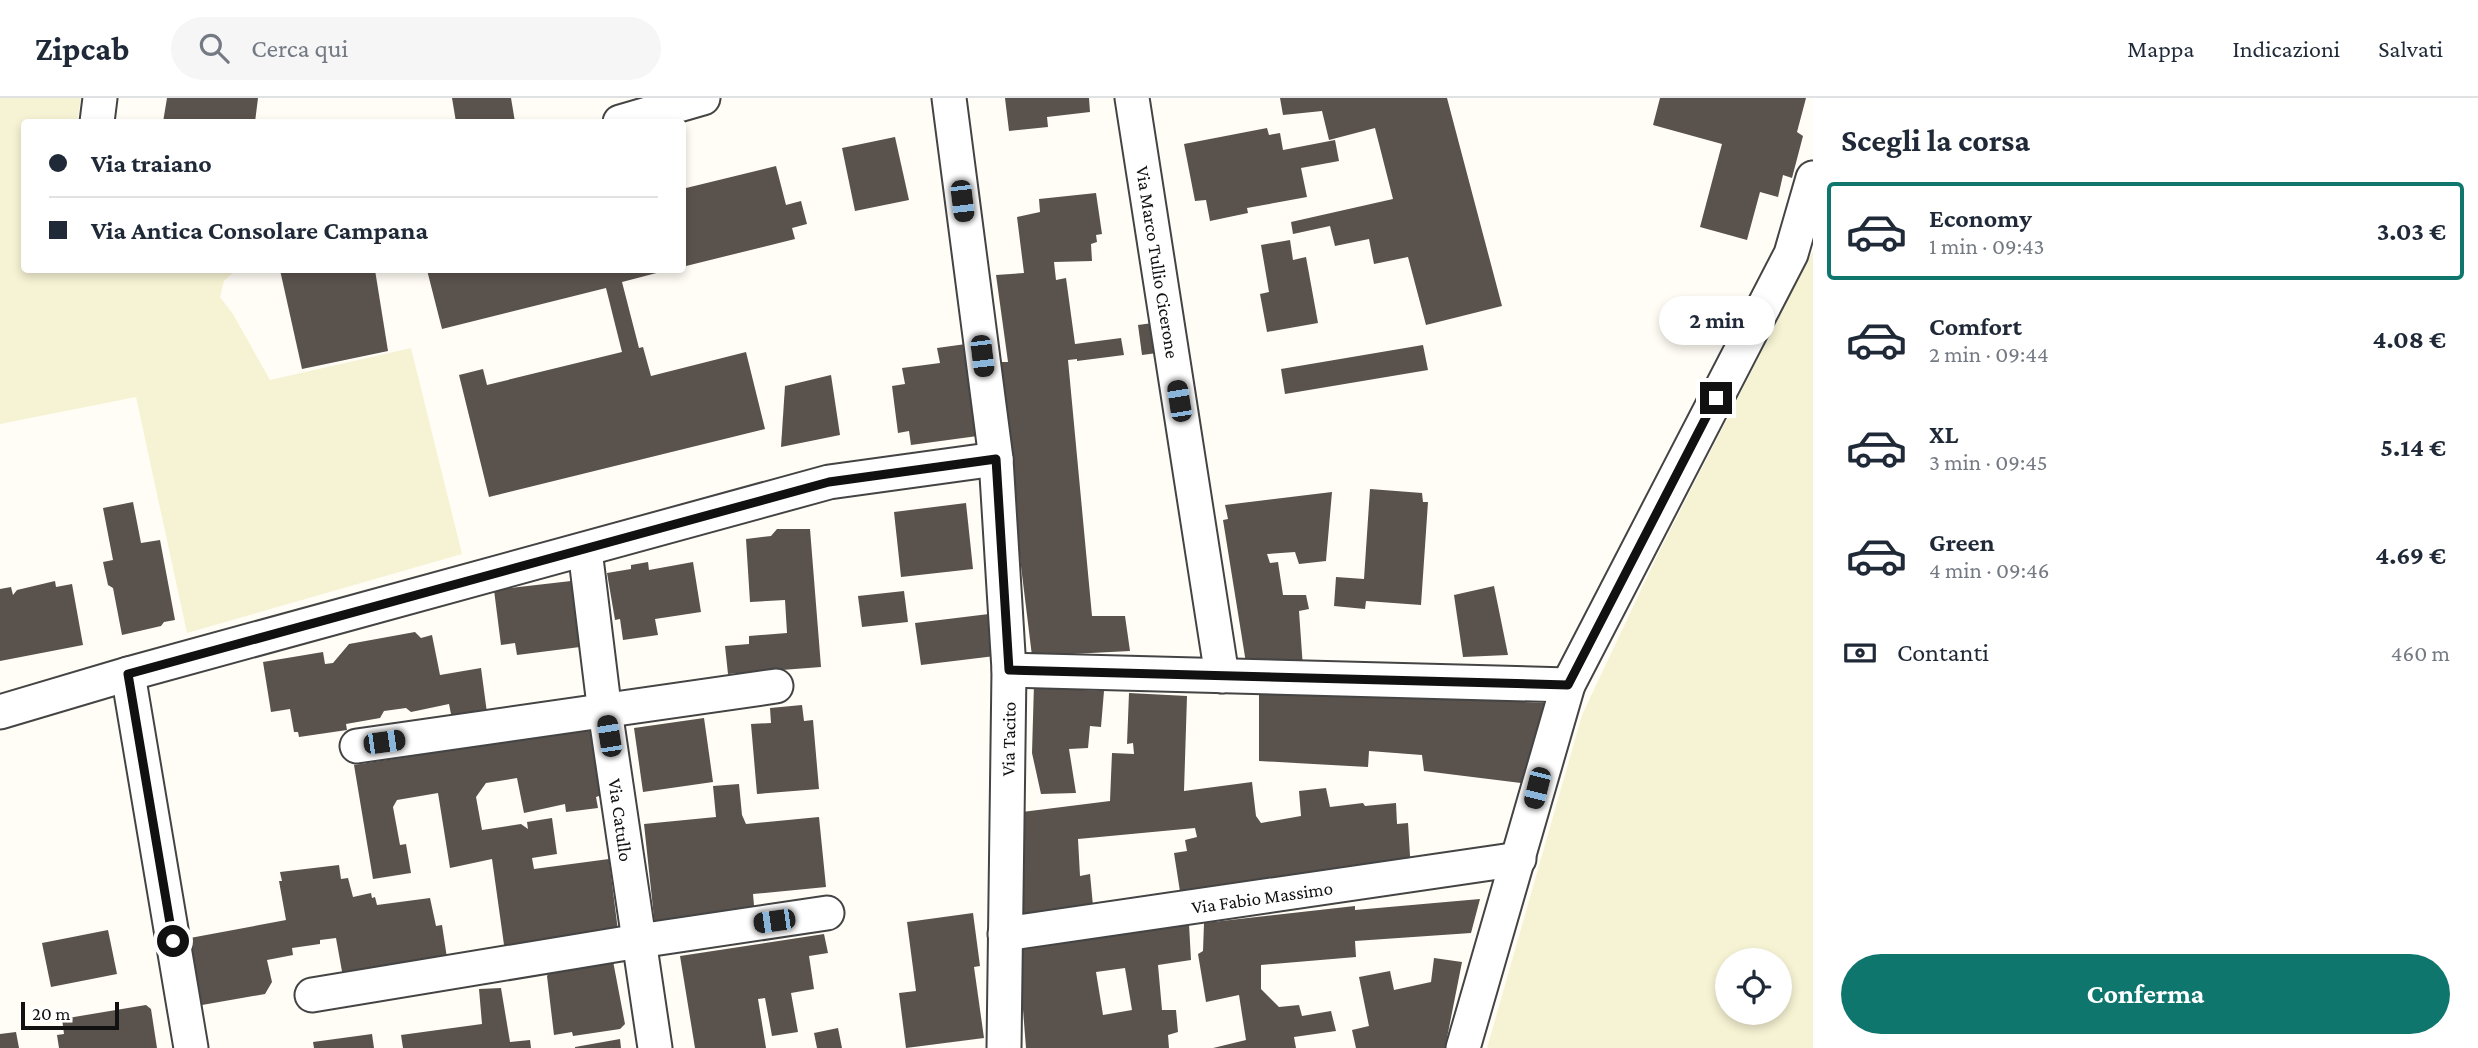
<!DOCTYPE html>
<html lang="it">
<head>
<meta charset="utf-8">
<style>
  body { margin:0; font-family:"Crimson Pro",serif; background:#f6f6f7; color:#1f2937; height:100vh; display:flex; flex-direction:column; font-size:26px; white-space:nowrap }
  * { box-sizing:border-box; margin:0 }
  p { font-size:23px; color:#747a83 }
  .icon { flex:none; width:38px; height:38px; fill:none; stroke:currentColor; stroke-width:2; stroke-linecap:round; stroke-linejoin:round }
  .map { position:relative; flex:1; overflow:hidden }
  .sheet { display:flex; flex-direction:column; background:#fff; width:665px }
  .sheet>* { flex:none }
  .guide { position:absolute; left:21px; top:21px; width:665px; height:154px; border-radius:7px; box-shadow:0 4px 10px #0003; display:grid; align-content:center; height:154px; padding:0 28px; background:#fff }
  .fabs { position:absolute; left:1715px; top:850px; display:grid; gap:14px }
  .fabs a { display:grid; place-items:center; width:77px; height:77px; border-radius:50%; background:#fff; box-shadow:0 4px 10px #0003; font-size:35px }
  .scale { position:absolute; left:21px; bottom:18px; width:98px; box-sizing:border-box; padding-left:7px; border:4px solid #111; border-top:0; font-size:19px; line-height:24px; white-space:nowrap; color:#111; -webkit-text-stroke:5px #fff; paint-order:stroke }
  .end { position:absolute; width:32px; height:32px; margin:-16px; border:9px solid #111; background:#fff; box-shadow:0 0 0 4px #fff }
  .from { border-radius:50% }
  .bubble { position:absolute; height:49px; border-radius:24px; background:#fff; box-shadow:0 4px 10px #0003; font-size:23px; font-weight:700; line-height:49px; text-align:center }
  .car { position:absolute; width:21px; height:42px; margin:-21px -10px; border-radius:9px; box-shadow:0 0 5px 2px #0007; background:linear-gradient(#222 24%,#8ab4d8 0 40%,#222 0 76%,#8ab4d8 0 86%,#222 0) }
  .guide b { display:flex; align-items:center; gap:24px; height:66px; font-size:26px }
  .guide b+b { border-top:2px solid #e0e1e3 }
  .guide i { width:18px; height:18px; background:#1f2937 }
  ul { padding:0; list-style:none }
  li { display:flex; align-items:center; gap:21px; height:98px; margin:0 14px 10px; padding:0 14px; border:4px solid transparent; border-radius:7px }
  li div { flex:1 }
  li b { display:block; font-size:26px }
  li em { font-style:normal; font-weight:700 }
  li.on { border-color:#0f766e }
  li>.icon { width:63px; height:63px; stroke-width:1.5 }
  h2 { padding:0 28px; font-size:32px; line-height:84px }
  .pay { display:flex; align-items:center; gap:18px; height:77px; padding:0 28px; font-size:26px }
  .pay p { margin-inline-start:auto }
  .primary-button { display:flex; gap:14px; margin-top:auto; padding:14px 28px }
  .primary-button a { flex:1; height:80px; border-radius:42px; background:#0f766e; color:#fff; font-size:28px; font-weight:700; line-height:80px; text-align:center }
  header { display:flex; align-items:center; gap:42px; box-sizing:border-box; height:98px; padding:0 35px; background:#fff; border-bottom:2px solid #e0e1e3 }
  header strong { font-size:33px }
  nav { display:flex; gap:38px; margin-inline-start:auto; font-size:24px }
  .search { width:490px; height:63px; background:#f6f6f7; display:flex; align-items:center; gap:18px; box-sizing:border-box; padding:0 24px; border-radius:38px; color:#747a83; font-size:26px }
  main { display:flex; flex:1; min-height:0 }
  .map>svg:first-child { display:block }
</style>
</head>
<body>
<header>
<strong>Zipcab</strong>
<div class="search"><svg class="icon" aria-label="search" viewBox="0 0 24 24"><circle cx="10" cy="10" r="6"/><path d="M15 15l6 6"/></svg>Cerca qui</div>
<nav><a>Mappa</a><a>Indicazioni</a><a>Salvati</a></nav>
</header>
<main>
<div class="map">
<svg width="1813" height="950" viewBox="0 0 1813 950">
  <rect width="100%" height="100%" fill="#fffdf5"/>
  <g fill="#f6f3d4" fill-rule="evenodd">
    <polygon points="0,0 81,0 77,24 24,24 24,172 236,172 224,183 220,199 233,216 270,282 411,250 462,456 187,535 136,299 0,326"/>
    <path d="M1813,153V950H1487L1582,617L1656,460ZM1727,863H1780V915H1727Z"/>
  </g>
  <g fill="#5a524d" fill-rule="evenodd">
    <polygon points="167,0 258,0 255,24 163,24"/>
    <polygon points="452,0 511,0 515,24 456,24"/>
    <polygon points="1005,0 1089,0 1090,14 1047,19 1048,29 1009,33"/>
    <polygon points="1280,0 1447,0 1502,208 1426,227 1408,159 1374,166 1369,141 1335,148 1330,128 1293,136 1291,124 1393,101 1375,30 1329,42 1322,13 1283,17"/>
    <polygon points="1660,0 1806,0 1797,34 1803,38 1792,80 1783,77 1778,99 1760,94 1747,142 1700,129 1722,46 1653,27"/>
    <polygon points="1267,30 1269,37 1280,35 1283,52 1335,42 1339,63 1301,70 1307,99 1247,110 1248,115 1210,123 1206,102 1195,103 1184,46"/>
    <polygon points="895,39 909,102 855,113 842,50"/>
    <polygon points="776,68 786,107 801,103 807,126 792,130 795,141 682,169 682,91"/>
    <polygon points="1096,95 1102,136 1096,137 1097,144 1091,146 1092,163 1054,164 1056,182 1066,180 1075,246 1121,240 1124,257 1077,263 1077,261 1068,262 1092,518 1125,518 1130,553 1032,558 996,264 1008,264 996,177 1024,175 1017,119 1040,114 1039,101"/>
    <polygon points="1290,142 1293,162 1306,159 1318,225 1267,234 1260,196 1269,194 1261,147"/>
    <polygon points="280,172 375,172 388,253 302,271"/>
    <polygon points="427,172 668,172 622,184 639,250 643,249 651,278 746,254 765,331 489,399 459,277 483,271 487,287 622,254 606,190 442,231"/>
    <polygon points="1160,224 1165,254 1142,257 1138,227"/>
    <polygon points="966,246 985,337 911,347 909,333 898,335 892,288 905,286 902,270 940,265 937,250"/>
    <polygon points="1423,247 1428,272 1285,296 1281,271"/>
    <polygon points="831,277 840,337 781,349 785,288"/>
    <polygon points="1370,391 1422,395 1423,404 1428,404 1421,507 1366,503 1365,511 1334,508 1336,479 1364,481"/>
    <polygon points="1332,394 1326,463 1299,466 1295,454 1267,456 1270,465 1278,464 1283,497 1306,497 1309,511 1299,513 1303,570 1246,565 1223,422 1228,421 1225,407"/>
    <polygon points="133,404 141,445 160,442 175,522 164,524 161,528 122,537 113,490 108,487 103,464 113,462 103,410"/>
    <polygon points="966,405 973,471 901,479 894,414"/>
    <polygon points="777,431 810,431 821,569 728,576 725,548 749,546 749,538 787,535 785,502 750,504 746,441 771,438"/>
    <polygon points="648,464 649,472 693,464 701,514 655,521 658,537 623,542 620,521 615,522 607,475 631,471 631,467"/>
    <polygon points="55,483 56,489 72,486 83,547 0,563 0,491 11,489 13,497 17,492"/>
    <polygon points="571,483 580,549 517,557 515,545 501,547 494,492"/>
    <polygon points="1494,488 1508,557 1463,559 1454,497"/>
    <polygon points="904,493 908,524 862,529 858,498"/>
    <polygon points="989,516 995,558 921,567 915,525"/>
    <polygon points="415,534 421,540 432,537 440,577 481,570 487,615 452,621 449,606 411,614 406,610 384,613 380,620 346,626 347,632 299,639 298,634 294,634 290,611 271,614 263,564 323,554 325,566 333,565 349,546"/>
    <polygon points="1085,585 1084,592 1104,593 1101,629 1090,628 1088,650 1069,651 1076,695 1041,696 1032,655 1034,586"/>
    <polygon points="1259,592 1546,605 1521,685 1424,673 1422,657 1369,653 1368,669 1259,663"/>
    <polygon points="1129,595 1187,598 1184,693 1252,684 1256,718 1261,725 1301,718 1299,693 1326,690 1330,709 1363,705 1365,708 1396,705 1397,726 1408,725 1411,774 1181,800 1174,755 1187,753 1185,742 1197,739 1195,730 1078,741 1080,778 1090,776 1093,808 1023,818 1022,714 1110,703 1112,655 1134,656 1133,645 1127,646"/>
    <polygon points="802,607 804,623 813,622 819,691 757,696 751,626 771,625 770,610"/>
    <polygon points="704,620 713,684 643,694 634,630"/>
    <polygon points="594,630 602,697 596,699 598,710 566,714 565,706 524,715 517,680 486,685 476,699 482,732 521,726 528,731 527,724 552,720 557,756 532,760 534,771 609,761 618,833 505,854 492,761 450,770 438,695 397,702 393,709 400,747 406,746 411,775 373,781 354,667"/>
    <polygon points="739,686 742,717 746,726 819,719 826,789 753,796 755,819 655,829 644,726 716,719 713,688"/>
    <polygon points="339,767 341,781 348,780 353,799 371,795 372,800 375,799 377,807 430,800 436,828 442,827 447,860 343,879 336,840 320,842 320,846 292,850 293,857 267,862 272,884 265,896 202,907 190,840 286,822 279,783 282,783 280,774"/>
    <polygon points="1480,801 1471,835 1355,843 1356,859 1261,867 1261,891 1279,909 1299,907 1302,918 1331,913 1336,933 1294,939 1296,950 1213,950 1246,942 1239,897 1206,904 1198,856 1203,853 1204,825 1355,808 1355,812"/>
    <polygon points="973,815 980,868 974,869 984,940 906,950 899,895 916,893 907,824"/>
    <path d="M1189,826L1191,862L1158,867L1162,912H1176L1178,934L1168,937L1169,950H1026L1018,847ZM1125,870L1132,912L1103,917L1096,874Z"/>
    <polygon points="108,832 117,876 51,889 42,845"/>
    <polygon points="824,836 828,855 809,858 814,891 791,895 798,934 772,938 765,900 758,901 766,950 695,950 680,858"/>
    <polygon points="1434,860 1462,864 1445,950 1356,950 1352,932 1369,928 1359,879 1390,873 1394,892 1431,884"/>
    <polygon points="613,863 625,926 620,931 573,938 572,934 554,937 547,878 552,870"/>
    <polygon points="501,890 510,944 530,942 531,950 403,950 401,937 482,926 479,891"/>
    <polygon points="146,907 151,911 157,950 59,950 57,937 64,936 62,921"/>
    <polygon points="838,930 842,950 817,950 814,935"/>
    <polygon points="16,934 19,950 0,950 0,936"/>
    <polygon points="372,936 374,950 314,950 313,944"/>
    <polygon points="620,941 621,950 575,950 575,949"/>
  </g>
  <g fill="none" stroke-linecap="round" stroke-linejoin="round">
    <g stroke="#444" stroke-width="37">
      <g id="minor">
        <polyline points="949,0 996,361 1009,572 1004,950"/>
        <polyline points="1132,0 1222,578"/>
        <polyline points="97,24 100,0"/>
        <polyline points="620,24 703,0"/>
        <polyline points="585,452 603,599 655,950"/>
        <polyline points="1009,572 1568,587"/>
        <polyline points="128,576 191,950"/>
        <polyline points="0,614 128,576 829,384 996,361"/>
        <polyline points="357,648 776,588"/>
        <polyline points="1005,836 1519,761"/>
        <polyline points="312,897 639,843 827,815"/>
        <polyline points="1463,950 1568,587 1791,156 1813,80"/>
      </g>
    </g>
    <use href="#minor" stroke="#fff" stroke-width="33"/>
  </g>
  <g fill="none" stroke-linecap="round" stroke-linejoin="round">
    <polyline stroke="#111" stroke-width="9" points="173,843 128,576 829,384 996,361 1009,572 1568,587 1716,300"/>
  </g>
  <g text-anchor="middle" stroke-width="7" stroke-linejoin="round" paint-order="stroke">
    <g font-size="19" fill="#111" stroke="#fff">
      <text transform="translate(1158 164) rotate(81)" y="7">Via Marco Tullio Cicerone</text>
      <text transform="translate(1008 641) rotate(-89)" y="7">Via Tacito</text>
      <text transform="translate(621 722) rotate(82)" y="7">Via Catullo</text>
      <text transform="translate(1262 799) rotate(-8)" y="7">Via Fabio Massimo</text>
    </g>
  </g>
</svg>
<div class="fabs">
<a><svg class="icon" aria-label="locate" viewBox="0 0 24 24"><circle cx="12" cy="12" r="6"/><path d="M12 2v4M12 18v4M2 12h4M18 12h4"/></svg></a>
</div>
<div class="scale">20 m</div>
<i class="end from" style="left:173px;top:843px"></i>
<i class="end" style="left:1716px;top:300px"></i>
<div class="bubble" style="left:1659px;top:198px;width:116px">2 min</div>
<i class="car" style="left:962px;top:103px;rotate:173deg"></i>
<i class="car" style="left:982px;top:258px;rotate:173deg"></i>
<i class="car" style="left:1179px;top:303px;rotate:351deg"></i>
<i class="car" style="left:609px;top:638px;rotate:351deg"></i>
<i class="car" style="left:384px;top:644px;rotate:82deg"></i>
<i class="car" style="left:1537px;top:690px;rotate:194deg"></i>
<i class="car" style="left:774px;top:823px;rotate:262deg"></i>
<div class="guide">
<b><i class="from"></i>Via traiano</b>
<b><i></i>Via Antica Consolare Campana</b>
</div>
</div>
<section class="sheet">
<h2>Scegli la corsa</h2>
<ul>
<li class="on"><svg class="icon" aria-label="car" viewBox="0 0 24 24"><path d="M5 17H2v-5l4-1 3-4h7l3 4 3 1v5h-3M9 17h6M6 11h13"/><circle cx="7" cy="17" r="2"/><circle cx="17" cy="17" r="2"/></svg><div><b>Economy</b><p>1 min · 09:43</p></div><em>3.03 €</em></li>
<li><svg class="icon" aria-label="car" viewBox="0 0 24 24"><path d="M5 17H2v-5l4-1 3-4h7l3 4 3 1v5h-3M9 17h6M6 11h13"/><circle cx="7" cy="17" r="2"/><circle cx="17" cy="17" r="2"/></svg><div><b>Comfort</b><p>2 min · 09:44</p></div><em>4.08 €</em></li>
<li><svg class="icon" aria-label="car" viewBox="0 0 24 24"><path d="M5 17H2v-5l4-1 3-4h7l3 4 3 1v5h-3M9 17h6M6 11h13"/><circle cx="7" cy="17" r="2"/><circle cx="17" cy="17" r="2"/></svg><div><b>XL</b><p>3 min · 09:45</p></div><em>5.14 €</em></li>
<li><svg class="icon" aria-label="car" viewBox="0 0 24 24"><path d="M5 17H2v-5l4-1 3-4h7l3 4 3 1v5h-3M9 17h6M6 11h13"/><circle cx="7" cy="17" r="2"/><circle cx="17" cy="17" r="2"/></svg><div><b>Green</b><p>4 min · 09:46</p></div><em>4.69 €</em></li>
</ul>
<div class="pay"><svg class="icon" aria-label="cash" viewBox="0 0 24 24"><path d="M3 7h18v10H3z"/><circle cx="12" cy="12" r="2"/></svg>Contanti<p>460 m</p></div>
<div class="primary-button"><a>Conferma</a></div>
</section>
</main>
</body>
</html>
